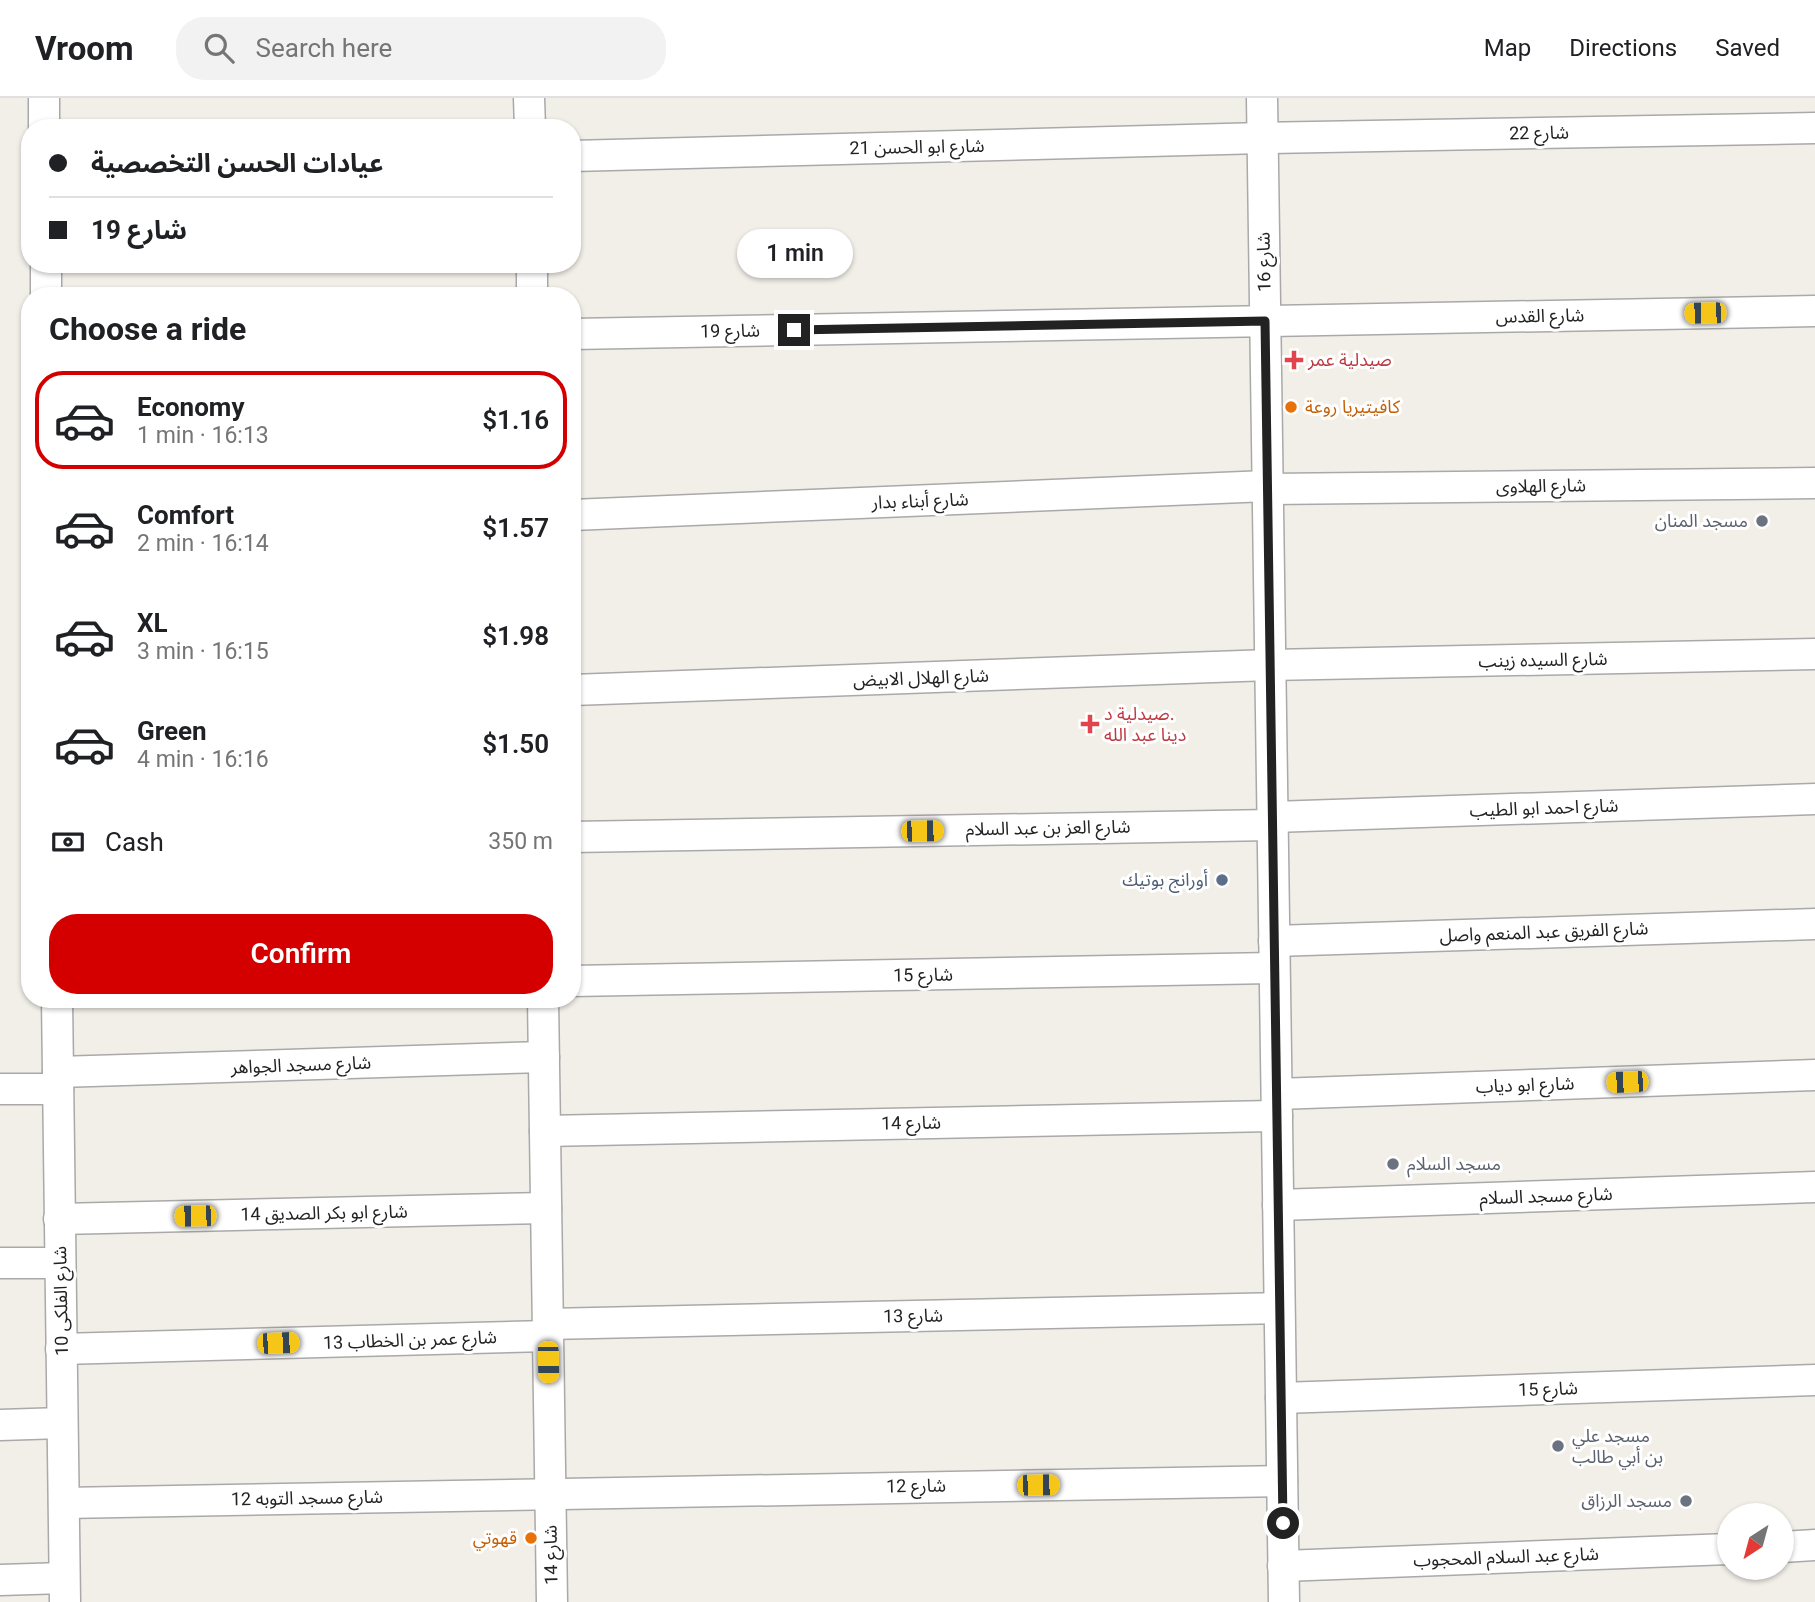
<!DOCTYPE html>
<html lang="en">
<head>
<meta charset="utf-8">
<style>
  body { margin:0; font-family:Roboto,"Noto Sans Arabic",sans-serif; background:#f2f2f2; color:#202124; height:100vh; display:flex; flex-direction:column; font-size:26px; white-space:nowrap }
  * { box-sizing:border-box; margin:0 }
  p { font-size:23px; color:#757577 }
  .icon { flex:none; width:38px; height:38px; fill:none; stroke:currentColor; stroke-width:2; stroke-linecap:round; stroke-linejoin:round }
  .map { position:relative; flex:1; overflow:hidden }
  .sheet { position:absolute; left:21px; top:189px; width:560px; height:721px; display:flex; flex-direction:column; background:#fff; border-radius:28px; box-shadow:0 2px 5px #0004 }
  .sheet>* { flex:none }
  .banner { position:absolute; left:21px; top:21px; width:560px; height:154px; border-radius:28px; box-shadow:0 2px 5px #0004; display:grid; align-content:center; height:154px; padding:0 28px; background:#fff }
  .needle { width:46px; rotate:216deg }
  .controls { position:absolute; left:1717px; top:1405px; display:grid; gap:14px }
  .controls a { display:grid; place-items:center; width:77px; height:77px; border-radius:50%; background:#fff; box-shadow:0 2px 5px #0004; font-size:35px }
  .end { position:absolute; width:32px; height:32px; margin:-16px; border:9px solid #222; background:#fff; box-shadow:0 0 0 4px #fff }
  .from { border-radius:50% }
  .bubble { position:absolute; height:49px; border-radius:24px; background:#fff; box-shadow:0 2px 5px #0004; font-size:23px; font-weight:600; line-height:49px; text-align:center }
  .car { position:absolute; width:21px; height:42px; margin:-21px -10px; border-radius:9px; box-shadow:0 0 5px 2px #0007; background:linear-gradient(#f5c518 24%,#345 0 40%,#f5c518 0 76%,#345 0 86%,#f5c518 0) }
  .banner b { display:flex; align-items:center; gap:24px; height:66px; font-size:26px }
  .banner b+b { border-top:2px solid #e0e0e0 }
  .banner i { width:18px; height:18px; background:#202124 }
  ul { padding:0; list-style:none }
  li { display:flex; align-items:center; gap:21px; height:98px; margin:0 14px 10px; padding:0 14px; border:4px solid transparent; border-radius:28px }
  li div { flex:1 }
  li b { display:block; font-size:26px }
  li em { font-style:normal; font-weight:600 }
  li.selected { border-color:#d40000 }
  li>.icon { width:63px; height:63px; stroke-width:1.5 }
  h2 { padding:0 28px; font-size:32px; line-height:84px }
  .pay { display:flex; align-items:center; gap:18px; height:77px; padding:0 28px; font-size:26px }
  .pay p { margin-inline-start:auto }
  .primary-button { display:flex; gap:14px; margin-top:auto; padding:14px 28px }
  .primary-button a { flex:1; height:80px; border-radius:28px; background:#d40000; color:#fff; font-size:28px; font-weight:600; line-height:80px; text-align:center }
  header { display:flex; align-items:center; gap:42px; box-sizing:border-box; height:98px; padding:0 35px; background:#fff; border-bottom:2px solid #e0e0e0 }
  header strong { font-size:33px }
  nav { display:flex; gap:38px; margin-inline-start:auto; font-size:24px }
  .search { width:490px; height:63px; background:#f2f2f2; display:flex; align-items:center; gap:18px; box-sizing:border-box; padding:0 24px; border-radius:28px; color:#757577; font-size:26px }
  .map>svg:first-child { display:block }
</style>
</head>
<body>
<header>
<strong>Vroom</strong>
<div class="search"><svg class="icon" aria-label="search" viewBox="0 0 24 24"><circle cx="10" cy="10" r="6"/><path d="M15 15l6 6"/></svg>Search here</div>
<nav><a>Map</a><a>Directions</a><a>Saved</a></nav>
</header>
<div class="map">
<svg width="1815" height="1504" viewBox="0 0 1815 1504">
  <rect width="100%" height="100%" fill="#f2efe9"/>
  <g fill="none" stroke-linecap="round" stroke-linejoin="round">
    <g stroke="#a9a9a9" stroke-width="33">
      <g id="street">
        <polyline points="44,0 44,30"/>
        <polyline points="529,0 530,30"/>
        <polyline points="1262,0 1284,1504"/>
        <polyline points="572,58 1263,40 1815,30"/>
        <polyline points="46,166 46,198"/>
        <polyline points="532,166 532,198"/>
        <polyline points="572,236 1815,213"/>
        <polyline points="1268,391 1815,385"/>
        <polyline points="572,417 1267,388"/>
        <polyline points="572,592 1270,567 1815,556"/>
        <polyline points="1273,719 1815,701"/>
        <polyline points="572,739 1273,727"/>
        <polyline points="1274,843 1815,826"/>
        <polyline points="572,883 1274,870"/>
        <polyline points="57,901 65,1504"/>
        <polyline points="543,901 552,1504"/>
        <polyline points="58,974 544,959"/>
        <polyline points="0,991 58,991"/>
        <polyline points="1277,996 1815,977"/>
        <polyline points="545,1033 1277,1018"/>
        <polyline points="1278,1107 1815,1089"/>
        <polyline points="59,1121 546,1110"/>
        <polyline points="0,1165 60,1165"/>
        <polyline points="548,1226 1279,1210"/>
        <polyline points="61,1251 548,1238"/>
        <polyline points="1281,1300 1815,1282"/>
        <polyline points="0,1327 62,1325"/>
        <polyline points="64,1405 1282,1383"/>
        <polyline points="1782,1449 1815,1447"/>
        <polyline points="1283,1468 1729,1451"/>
        <polyline points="0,1482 64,1480"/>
      </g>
    </g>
    <use href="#street" stroke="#fff" stroke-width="30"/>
  </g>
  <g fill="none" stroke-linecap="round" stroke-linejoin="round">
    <polyline stroke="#222" stroke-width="9" points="794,232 1265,223 1283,1425"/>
  </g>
  <g fill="#e0444e" stroke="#fff" stroke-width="2.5">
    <path d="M1290.5 251.5h7v7h7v7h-7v7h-7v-7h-7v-7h7z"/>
    <path d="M1086.5 615.5h7v7h7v7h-7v7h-7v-7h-7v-7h7z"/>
  </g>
  <g fill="#e8710a" stroke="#fff" stroke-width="2.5">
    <circle cx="1291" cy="309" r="7"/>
    <circle cx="531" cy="1440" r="7"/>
  </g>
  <g fill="#6b7280" stroke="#fff" stroke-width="2.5">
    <circle cx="1762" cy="423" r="7"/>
    <circle cx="1393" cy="1066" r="7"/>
    <circle cx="1558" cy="1348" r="7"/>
    <circle cx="1686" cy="1403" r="7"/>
  </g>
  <circle fill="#5c6f8a" stroke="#fff" stroke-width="2.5" cx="1222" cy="782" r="7"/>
  <g text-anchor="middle" stroke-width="6" stroke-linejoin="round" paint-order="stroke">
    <g font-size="18" fill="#222" stroke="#fff">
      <text transform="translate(1539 35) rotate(-1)" y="6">شارع 22</text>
      <text transform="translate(917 49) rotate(-1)" y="6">شارع ابو الحسن 21</text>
      <text transform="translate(1264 164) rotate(-91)" y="6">شارع 16</text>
      <text transform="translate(1540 218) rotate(-1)" y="6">شارع القدس</text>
      <text transform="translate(730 233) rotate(-1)" y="6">شارع 19</text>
      <text transform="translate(1541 388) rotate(-1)" y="6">شارع الهلاوى</text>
      <text transform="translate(920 403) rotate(-2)" y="6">شارع أبناء بدار</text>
      <text transform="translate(1543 562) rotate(-1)" y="6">شارع السيده زينب</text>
      <text transform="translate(921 580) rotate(-2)" y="6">شارع الهلال الابيض</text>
      <text transform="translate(1544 710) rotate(-2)" y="6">شارع احمد ابو الطيب</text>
      <text transform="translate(1048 730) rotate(-1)" y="6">شارع العز بن عبد السلام</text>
      <text transform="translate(1544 834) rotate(-2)" y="6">شارع الفريق عبد المنعم واصل</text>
      <text transform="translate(923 877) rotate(-1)" y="6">شارع 15</text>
      <text transform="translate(301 967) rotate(-2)" y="6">شارع مسجد الجواهر</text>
      <text transform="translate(1525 987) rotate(-2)" y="6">شارع ابو دياب</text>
      <text transform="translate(911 1025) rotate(-1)" y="6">شارع 14</text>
      <text transform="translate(1546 1098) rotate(-2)" y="6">شارع مسجد السلام</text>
      <text transform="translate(324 1115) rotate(-1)" y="6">شارع ابو بكر الصديق 14</text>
      <text transform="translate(61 1203) rotate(-91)" y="6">شارع الفلكى 10</text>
      <text transform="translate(913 1218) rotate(-1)" y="6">شارع 13</text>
      <text transform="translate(410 1242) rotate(-2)" y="6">شارع عمر بن الخطاب 13</text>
      <text transform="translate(1548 1291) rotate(-2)" y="6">شارع 15</text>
      <text transform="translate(916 1388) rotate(-1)" y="6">شارع 12</text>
      <text transform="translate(307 1400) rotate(-1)" y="6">شارع مسجد التوبه 12</text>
      <text transform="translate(551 1457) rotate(-91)" y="6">شارع 14</text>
      <text transform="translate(1506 1459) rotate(-2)" y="6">شارع عبد السلام المحجوب</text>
    </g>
    <g font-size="18" fill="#be3a42" stroke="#fff" text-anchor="start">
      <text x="1308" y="268">صيدلية عمر</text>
      <text x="1104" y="622">صيدلية د.<tspan x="1104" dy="21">دينا عبد الله</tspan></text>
    </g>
    <g font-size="18" fill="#c56008" stroke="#fff" text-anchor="start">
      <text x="1305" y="315">كافيتيريا روعة</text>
      <text x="517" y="1446" text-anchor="end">قهوتي</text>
    </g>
    <g font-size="18" fill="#5b616d" stroke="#fff" text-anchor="end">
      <text x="1748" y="429">مسجد المنان</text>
      <text x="1407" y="1072" text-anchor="start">مسجد السلام</text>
      <text x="1572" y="1344" text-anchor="start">مسجد علي<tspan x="1572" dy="21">بن أبي طالب</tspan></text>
      <text x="1672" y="1409">مسجد الرزاق</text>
    </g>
    <g font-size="18" fill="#4e5e75" stroke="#fff" text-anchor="end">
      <text x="1208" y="788">أورانج بوتيك</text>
    </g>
  </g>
</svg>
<div class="controls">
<a><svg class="needle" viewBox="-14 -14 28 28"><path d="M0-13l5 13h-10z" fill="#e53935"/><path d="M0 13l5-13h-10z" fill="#757577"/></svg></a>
</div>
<i class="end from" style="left:1283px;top:1425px"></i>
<i class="end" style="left:794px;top:232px"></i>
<div class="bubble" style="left:737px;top:131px;width:116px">1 min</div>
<i class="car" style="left:1705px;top:215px;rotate:269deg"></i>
<i class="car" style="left:922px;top:733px;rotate:89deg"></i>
<i class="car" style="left:1627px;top:984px;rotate:268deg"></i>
<i class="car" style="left:195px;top:1118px;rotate:269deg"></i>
<i class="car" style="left:278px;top:1245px;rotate:88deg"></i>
<i class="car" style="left:548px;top:1264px;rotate:179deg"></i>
<i class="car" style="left:1038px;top:1387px;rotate:89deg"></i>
<div class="banner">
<b><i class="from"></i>عيادات الحسن التخصصية</b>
<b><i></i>شارع 19</b>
</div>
<section class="sheet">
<h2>Choose a ride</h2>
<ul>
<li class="selected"><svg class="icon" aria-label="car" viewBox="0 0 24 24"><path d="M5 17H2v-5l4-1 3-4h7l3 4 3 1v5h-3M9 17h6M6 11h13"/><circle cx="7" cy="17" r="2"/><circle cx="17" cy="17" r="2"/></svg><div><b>Economy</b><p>1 min · 16:13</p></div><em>$1.16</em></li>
<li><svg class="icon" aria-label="car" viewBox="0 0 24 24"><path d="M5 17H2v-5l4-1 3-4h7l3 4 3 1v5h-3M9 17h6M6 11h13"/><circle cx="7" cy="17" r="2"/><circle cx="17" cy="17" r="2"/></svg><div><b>Comfort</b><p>2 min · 16:14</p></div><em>$1.57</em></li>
<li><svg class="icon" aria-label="car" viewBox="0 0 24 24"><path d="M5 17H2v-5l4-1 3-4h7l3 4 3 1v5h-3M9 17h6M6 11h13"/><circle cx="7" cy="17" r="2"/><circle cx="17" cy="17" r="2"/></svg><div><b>XL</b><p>3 min · 16:15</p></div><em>$1.98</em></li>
<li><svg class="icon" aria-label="car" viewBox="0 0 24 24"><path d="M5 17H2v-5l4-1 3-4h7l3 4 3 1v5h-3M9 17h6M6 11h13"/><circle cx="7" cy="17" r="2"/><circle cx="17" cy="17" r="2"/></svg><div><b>Green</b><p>4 min · 16:16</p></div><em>$1.50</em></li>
</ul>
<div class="pay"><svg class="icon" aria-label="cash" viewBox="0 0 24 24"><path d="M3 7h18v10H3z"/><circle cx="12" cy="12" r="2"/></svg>Cash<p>350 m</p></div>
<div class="primary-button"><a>Confirm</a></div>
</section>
</div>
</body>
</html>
